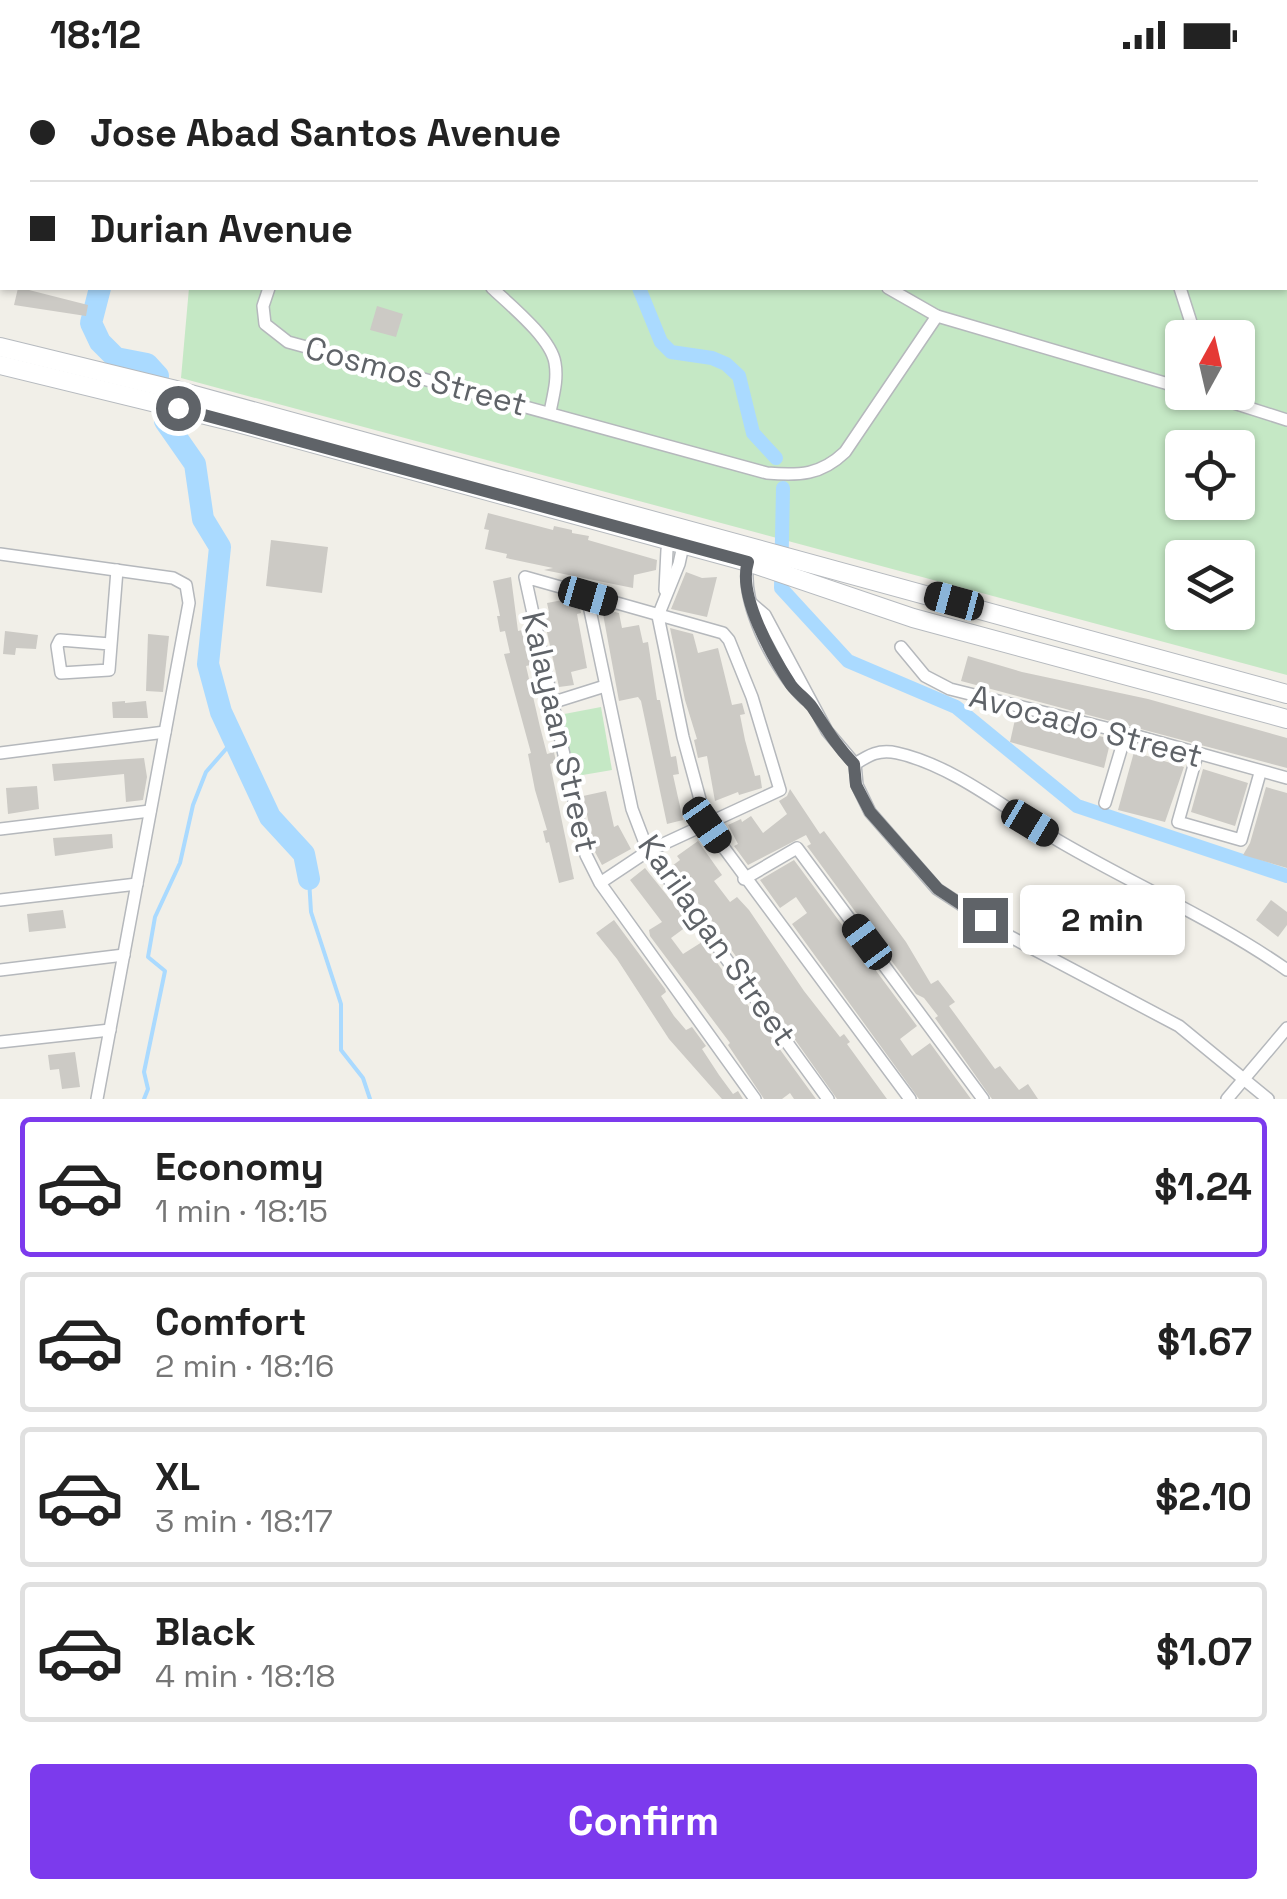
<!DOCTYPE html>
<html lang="en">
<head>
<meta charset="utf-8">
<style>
  body { margin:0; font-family:"Space Grotesk",sans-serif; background:#f6f6f6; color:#222; height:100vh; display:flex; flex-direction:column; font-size:38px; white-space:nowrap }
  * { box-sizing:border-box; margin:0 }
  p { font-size:32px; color:#767676 }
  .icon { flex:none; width:55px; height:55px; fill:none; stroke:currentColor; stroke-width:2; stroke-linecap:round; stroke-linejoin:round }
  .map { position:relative; height:1029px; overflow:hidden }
  .sheet { display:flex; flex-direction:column; background:#fff; flex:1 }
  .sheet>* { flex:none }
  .top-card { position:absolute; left:0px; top:0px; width:1288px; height:220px; box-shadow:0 2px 8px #0004; display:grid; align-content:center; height:220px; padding:0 30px; background:#fff }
  .needle { width:65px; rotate:8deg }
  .buttons { position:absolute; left:1165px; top:250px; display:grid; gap:20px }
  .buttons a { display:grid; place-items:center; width:90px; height:90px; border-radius:10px; background:#fff; box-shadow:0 2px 8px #0004; font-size:50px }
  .end { position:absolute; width:45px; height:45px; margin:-22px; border:12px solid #5f6368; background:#fff; box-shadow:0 0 0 5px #fff }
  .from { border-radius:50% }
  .bubble { position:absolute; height:70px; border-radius:10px; background:#fff; box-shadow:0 2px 8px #0004; font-size:32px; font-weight:700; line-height:70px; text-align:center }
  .car { position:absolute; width:30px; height:60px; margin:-30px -15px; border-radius:12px; box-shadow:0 0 8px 2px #0007; background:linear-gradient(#222 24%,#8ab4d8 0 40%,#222 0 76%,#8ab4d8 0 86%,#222 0) }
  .top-card b { display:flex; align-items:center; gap:35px; height:95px; font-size:38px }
  .top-card b+b { border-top:2px solid #e0e0e0 }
  .top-card i { width:25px; height:25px; background:#222 }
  ul { padding:18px 0 0; list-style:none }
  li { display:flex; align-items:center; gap:30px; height:140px; margin:0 20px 15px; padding:0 10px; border:5px solid #e0e0e0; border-radius:10px }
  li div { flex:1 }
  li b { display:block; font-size:38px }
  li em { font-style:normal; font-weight:700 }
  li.selected { border-color:#7c3aed }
  li>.icon { width:90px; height:90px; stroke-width:1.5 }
  .action { display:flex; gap:20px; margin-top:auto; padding:20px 30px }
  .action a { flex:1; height:115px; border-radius:10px; background:#7c3aed; color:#fff; font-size:40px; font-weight:700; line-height:115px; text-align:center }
  .status { display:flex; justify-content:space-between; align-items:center; height:70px; padding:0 50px; background:#fff; direction:ltr }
  .status svg { height:28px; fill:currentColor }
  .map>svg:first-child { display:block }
</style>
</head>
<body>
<div class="status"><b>18:12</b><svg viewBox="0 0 49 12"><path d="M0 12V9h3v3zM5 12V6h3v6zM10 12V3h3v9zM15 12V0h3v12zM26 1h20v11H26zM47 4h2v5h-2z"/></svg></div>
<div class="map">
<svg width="1287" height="1029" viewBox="0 0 1287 1029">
  <rect width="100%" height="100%" fill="#f1efe8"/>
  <g fill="#c5e8c5" fill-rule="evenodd">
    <path d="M208,0H1287V605L181,308L189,218H1285V2H208ZM1182,268H1238V322H1182ZM1182,378H1238V432H1182ZM1182,488H1238V542H1182Z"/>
    <polygon points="601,637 612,700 571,707 559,645"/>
  </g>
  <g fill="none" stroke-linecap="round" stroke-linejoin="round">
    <g stroke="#aadaff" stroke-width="4">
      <polyline points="309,809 311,842 341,934 341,980 363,1008 370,1029"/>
      <polyline points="144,1029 148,1019 144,1002 165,901 148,887 155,847 180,793 193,735 206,702 233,671"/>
    </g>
    <g stroke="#aadaff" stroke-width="14">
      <polyline points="357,0 358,2"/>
      <polyline points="639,218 661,272 671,282 712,288 726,294 739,306 753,363 776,388"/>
      <polyline points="783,418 781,518 848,591 956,637 1077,736 1287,806"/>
    </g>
    <g stroke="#aadaff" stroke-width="22">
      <polyline points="127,2 134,0"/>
      <polyline points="100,218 91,253 100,272 116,288 147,294 158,306"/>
      <polyline points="165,351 195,394 203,449 220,477 208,594 221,642 270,747 304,784 309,809"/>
    </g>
  </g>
  <g fill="#cccac5">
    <polygon points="18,218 29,218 29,220 88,235 86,246 14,235"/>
    <polygon points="377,236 403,244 396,267 370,260"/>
    <polygon points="488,443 553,460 554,456 572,460 572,463 589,466 588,470 657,490 656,500 634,505 633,518 544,500 553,498 506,488 507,484 485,479 489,460 484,459"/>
    <polygon points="271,470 328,477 322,523 266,516"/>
    <polygon points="686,502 702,508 717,507 707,547 671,539"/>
    <polygon points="511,507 518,561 527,559 535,594 526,596 540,657 547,684 554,682 556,692 550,694 574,809 559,813 549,772 546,773 543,761 547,760 535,720 528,684 531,683 504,584 510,583 505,561 500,562 497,546 500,546 493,511"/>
    <polygon points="568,529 579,532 581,543 577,544 587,598 571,602 574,615 559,617 543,544 549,542 547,533"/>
    <polygon points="615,542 619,543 622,558 639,555 643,573 648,572 657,630 660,630 671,687 676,686 679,704 673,705 683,750 667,754 641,631 638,627 619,631 603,544"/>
    <polygon points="670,558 693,564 698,583 718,578 732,635 742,633 745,644 740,645 745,670 755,706 760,705 762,718 739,725 738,722 715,731 707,686 698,688 694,670 697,669 685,630"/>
    <polygon points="5,561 38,565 36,579 16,578 15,585 3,584"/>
    <polygon points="148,564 169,566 163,622 146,621"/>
    <polygon points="968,586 1022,602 1148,629 1287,668 1287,698 961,611"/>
    <polygon points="125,631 125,633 146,631 148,648 113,648 112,632"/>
    <polygon points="1016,645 1111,669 1104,698 1010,672"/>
    <polygon points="1134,682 1184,697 1165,752 1118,740"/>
    <polygon points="144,688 147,707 143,730 126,732 124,704 54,711 52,694"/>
    <polygon points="1203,699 1248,713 1235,756 1191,742"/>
    <polygon points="37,716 39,739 8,744 6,718"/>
    <polygon points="1266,717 1287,723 1287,798 1243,785 1250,773"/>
    <polygon points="790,719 820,764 824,761 906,872 931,914 938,910 955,932 949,936 995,999 1000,996 1019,1020 1028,1014 1038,1029 992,1029 935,948 938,946 924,928 916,924 807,776 811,774 806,765 748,795 734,776 738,774 728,755 741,749 742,752 751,746 763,763 787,744 779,731 787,726"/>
    <polygon points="606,721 614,757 618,755 631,779 602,795 595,782 583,726"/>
    <polygon points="112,764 113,778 55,786 53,768"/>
    <polygon points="698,771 722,805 714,811 730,832 737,827 749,840 804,921 840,967 844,964 850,972 847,974 887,1029 837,1029 672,796 680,790 677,786"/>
    <polygon points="794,790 917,956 900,969 912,986 930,973 971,1029 919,1029 792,854 807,843 796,827 780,838 760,810"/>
    <polygon points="645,798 690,854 671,868 683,884 702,872 816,1029 794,1029 790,1023 782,1029 764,1029 728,975 730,973 650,866 649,860 662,852 630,810"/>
    <polygon points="1271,830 1287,842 1287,855 1278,867 1256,850"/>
    <polygon points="63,840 66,858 29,862 27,844"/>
    <polygon points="614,850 665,919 666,922 661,926 674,946 686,960 692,957 706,976 702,979 719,1005 733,1024 738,1021 743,1029 722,1029 669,969 617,889 596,863"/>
    <polygon points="75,982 80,1017 62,1019 59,999 50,1000 48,985"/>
  </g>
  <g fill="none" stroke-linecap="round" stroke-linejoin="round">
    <g stroke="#b5b8bc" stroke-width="14">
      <g id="street">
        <polyline points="748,0 750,2"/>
        <path d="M269,218L263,236L265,254L288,272L767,403C799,406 821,405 845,382L937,246"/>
        <path d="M492,218C510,235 551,268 555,293C558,310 553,326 550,342"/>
        <polyline points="888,218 937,246 1182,318"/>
        <polyline points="1180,218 1196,268"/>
        <polyline points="1199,322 1287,350"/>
        <polyline points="684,471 679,494 658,546 683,667 707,755 910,1029"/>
        <polyline points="0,484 173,508 186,515 189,533 97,1029"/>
        <path d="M750,485C736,527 774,600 805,629"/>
        <polyline points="665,520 667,480 673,466"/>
        <polyline points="587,526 632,739 648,781 828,1029"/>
        <polyline points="751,533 765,545 827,661 855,694 857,715 870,742 937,819 1009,866 1179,956 1268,1029"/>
        <polyline points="110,574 60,570 57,576 61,603 109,600 117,500"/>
        <polyline points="901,577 925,606 950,619 1126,663 1287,708"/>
        <polyline points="551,633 605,616"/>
        <polyline points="0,683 165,662"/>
        <polyline points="1197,685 1178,752 1241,770 1260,703"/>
        <path d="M855,694C869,685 879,679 897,683C953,695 1010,742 1059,771C1134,815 1216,850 1287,900"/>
        <polyline points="1105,733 1126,663"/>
        <polyline points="0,759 150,741"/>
        <polyline points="744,809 797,778 983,1029"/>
        <polyline points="600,813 648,781 780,720 752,627 729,570 723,563 525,507 586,785 600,813 755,1029"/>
        <polyline points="0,830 137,814"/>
        <polyline points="0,900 124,885"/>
        <polyline points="0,972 110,960"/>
        <polyline points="1227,1029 1287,958"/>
      </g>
    </g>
    <g stroke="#b6babf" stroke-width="20">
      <g id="secondary">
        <polyline points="0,277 172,319 1287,624"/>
        <polyline points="0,295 238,353 748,492 913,548 1287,649"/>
      </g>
    </g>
    <use href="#street" stroke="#fff" stroke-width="11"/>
    <use href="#secondary" stroke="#fff" stroke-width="18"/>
  </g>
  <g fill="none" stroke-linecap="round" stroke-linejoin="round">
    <path stroke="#5f6368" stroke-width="12" d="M178,338L748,492C737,525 772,586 791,615C797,623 806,629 812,637C826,658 837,677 854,694L856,715L870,742L938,819L985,850"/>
  </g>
  <g text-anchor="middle" stroke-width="8" stroke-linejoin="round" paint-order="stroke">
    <g font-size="32" fill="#5f6368" stroke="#fff">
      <text transform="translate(416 306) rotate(15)" y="11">Cosmos Street</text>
      <text transform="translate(1086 656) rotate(15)" y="11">Avocado Street</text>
      <text transform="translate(560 662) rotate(77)" y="11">Kalayaan Street</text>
      <text transform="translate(717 870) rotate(55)" y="11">Karilagan Street</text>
    </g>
  </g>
</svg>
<div class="buttons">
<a><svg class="needle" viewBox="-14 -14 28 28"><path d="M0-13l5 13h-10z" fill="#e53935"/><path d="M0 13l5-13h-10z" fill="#767676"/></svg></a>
<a><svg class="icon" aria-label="locate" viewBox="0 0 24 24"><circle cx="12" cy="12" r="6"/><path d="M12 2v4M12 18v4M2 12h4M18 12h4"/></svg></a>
<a><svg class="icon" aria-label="layers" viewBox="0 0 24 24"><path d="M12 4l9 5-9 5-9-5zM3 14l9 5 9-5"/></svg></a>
</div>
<i class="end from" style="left:178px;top:338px"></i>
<i class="end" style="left:985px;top:850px"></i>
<div class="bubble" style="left:1020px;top:815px;width:165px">2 min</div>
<i class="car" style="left:588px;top:526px;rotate:106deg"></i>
<i class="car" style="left:954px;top:531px;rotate:285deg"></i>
<i class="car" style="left:1030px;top:753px;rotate:121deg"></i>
<i class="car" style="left:707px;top:755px;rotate:145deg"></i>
<i class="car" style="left:867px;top:872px;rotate:323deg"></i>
<div class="top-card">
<b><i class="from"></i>Jose Abad Santos Avenue</b>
<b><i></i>Durian Avenue</b>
</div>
</div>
<section class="sheet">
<ul>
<li class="selected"><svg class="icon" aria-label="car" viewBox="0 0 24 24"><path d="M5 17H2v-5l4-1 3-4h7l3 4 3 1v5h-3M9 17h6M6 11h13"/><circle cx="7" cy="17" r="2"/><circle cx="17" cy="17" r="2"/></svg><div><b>Economy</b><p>1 min · 18:15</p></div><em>$1.24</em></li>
<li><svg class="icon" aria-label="car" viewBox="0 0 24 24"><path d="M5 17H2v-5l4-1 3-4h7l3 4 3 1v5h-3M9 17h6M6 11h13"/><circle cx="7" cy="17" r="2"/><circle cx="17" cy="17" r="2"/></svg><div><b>Comfort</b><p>2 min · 18:16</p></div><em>$1.67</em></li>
<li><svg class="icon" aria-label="car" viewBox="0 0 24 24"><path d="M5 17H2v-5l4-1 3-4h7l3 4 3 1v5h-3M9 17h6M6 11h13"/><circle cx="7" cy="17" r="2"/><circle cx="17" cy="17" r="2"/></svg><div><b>XL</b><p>3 min · 18:17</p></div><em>$2.10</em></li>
<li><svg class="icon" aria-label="car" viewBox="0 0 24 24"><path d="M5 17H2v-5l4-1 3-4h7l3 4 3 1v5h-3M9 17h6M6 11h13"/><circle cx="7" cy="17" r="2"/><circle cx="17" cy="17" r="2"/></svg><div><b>Black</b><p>4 min · 18:18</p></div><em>$1.07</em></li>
</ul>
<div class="action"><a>Confirm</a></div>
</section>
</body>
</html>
